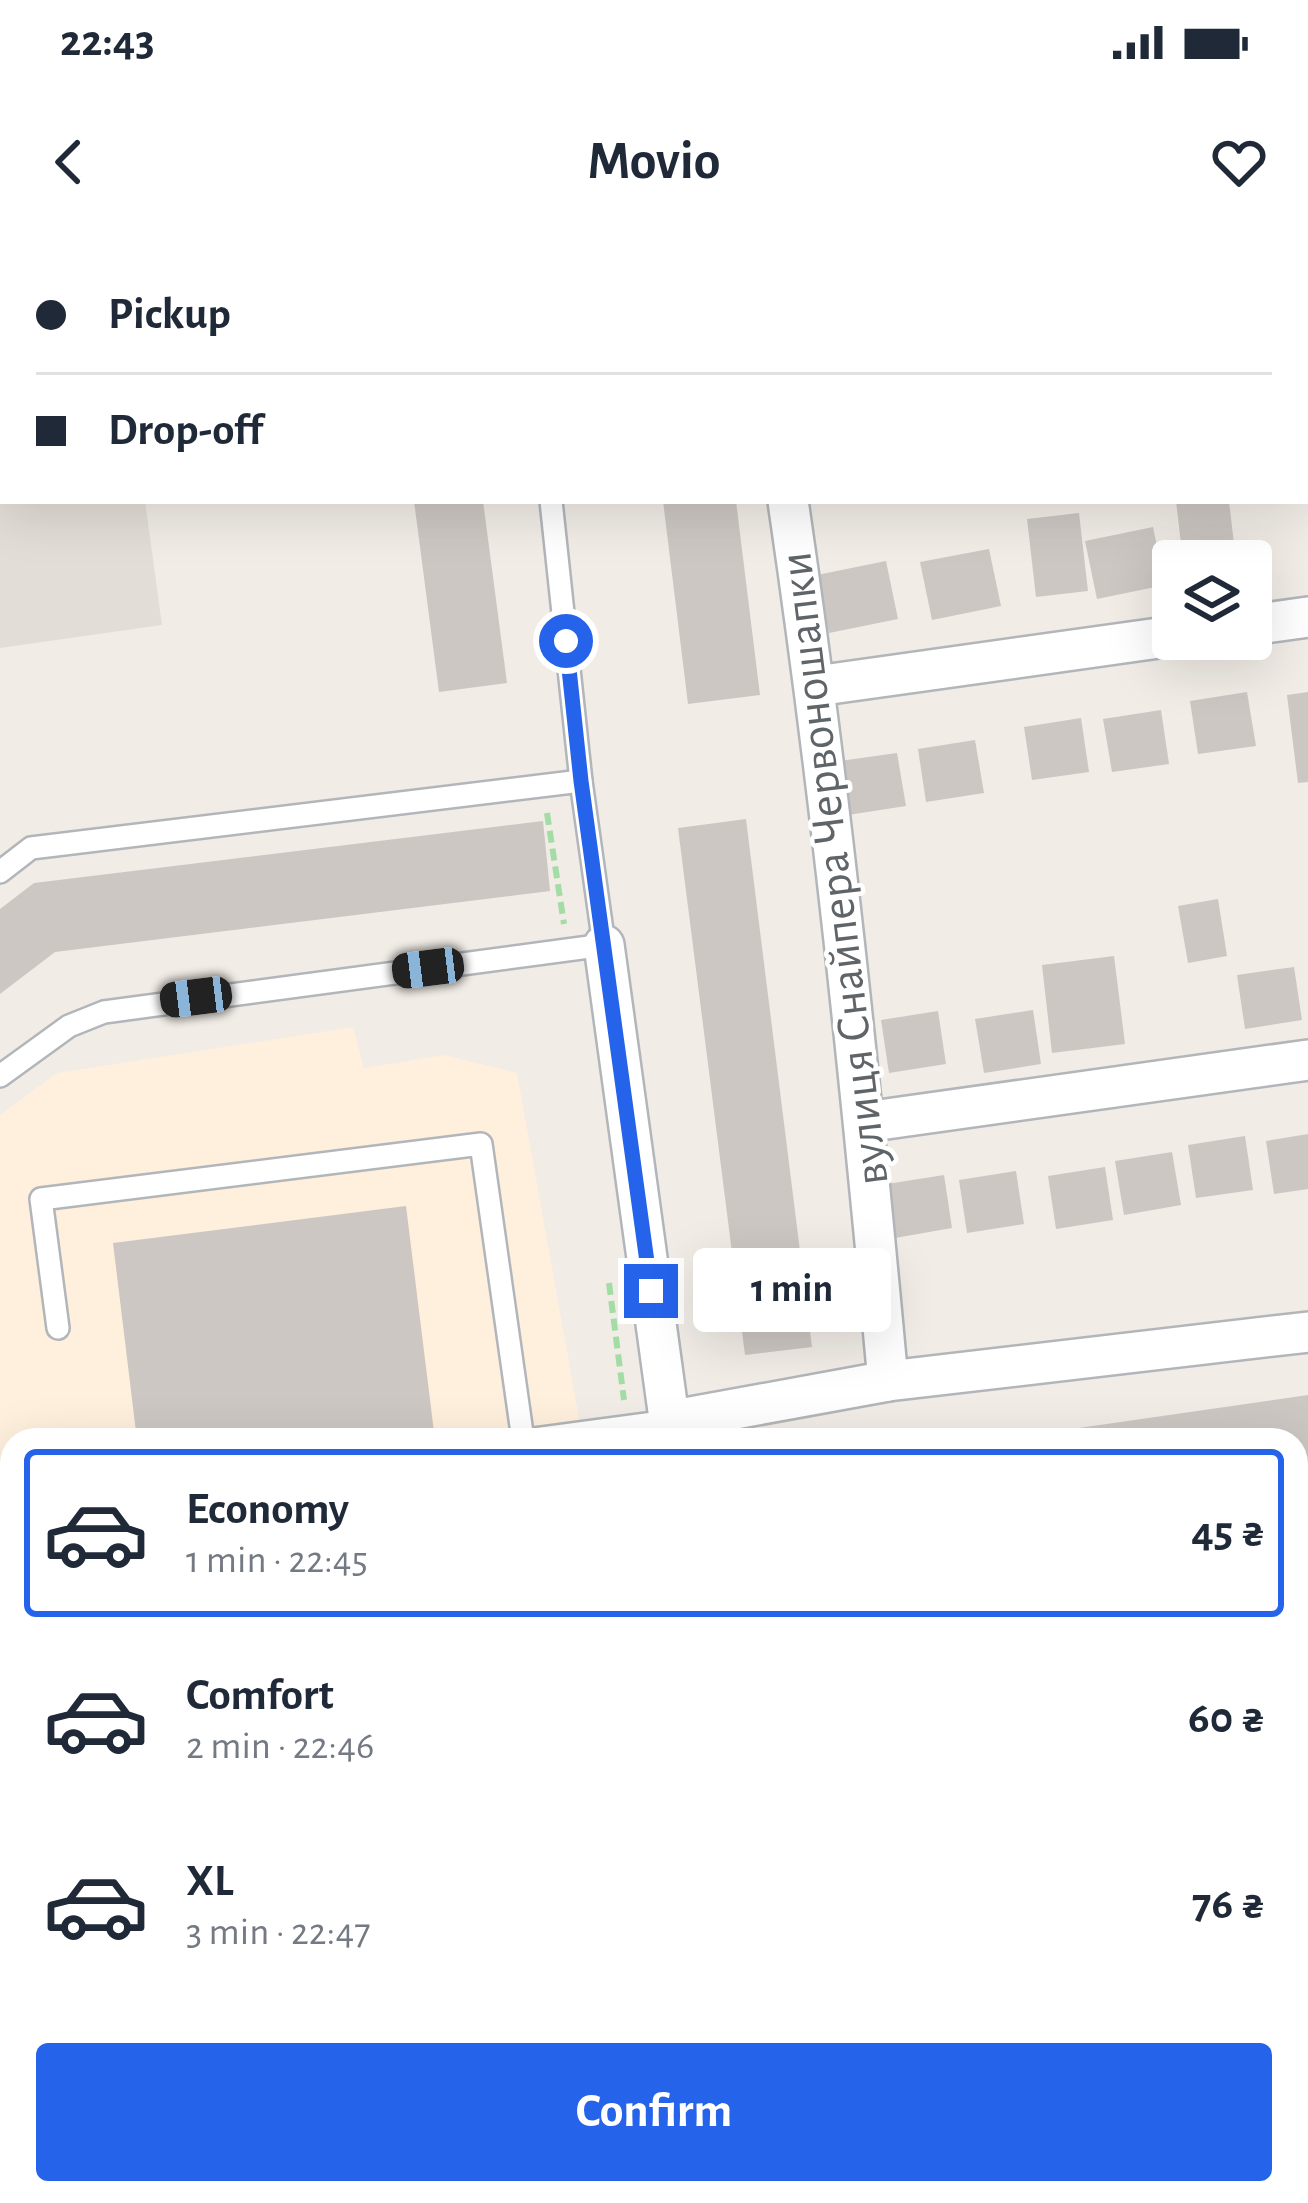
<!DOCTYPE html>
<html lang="en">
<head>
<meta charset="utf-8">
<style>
  body { margin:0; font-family:"Alegreya Sans",sans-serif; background:#f6f6f7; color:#1f2937; height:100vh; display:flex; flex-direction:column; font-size:45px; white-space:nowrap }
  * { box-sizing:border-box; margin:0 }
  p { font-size:39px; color:#747a83 }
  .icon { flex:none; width:66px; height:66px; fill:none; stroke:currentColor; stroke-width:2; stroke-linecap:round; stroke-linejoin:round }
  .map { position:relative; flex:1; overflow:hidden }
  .drawer { position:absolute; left:0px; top:1188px; width:1308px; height:777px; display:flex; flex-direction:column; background:#fff; border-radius:36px 36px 0 0; box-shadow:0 12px 48px #0002 }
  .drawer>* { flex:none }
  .banner { position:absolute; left:0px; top:0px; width:1308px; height:264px; box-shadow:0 12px 48px #0002; display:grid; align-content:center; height:264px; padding:0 36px; background:#fff }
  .controls { position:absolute; left:1152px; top:300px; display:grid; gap:24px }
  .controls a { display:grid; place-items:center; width:120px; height:120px; border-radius:12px; background:#fff; box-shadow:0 12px 48px #0002; font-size:60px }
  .end { position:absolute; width:54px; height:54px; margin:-27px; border:15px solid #2563eb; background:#fff; box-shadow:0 0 0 6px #fff }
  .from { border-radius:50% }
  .bubble { position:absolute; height:84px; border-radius:12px; background:#fff; box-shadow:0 12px 48px #0002; font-size:39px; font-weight:700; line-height:84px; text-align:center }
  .car { position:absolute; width:36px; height:72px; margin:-36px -18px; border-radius:15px; box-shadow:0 0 9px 3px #0007; background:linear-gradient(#222 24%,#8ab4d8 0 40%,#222 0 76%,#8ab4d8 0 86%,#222 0) }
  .banner b { display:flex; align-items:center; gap:42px; height:114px; font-size:45px }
  .banner b+b { border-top:3px solid #e0e1e3 }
  .banner i { width:30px; height:30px; background:#1f2937 }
  ul { padding:21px 0 0; list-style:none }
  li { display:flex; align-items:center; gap:36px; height:168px; margin:0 24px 18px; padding:0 12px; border:6px solid transparent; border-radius:12px }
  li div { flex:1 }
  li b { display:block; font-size:45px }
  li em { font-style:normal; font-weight:700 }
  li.active { border-color:#2563eb }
  li>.icon { width:108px; height:108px; stroke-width:1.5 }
  .primary-button { display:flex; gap:24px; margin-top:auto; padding:24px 36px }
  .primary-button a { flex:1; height:138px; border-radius:12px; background:#2563eb; color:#fff; font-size:48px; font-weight:700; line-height:138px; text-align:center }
  .status { display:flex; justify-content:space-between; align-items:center; height:84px; padding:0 60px; background:#fff; direction:ltr }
  .status svg { height:33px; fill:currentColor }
  header { display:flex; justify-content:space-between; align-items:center; height:156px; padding:0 36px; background:#fff; font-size:54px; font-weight:700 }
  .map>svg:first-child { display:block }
</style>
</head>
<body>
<div class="status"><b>22:43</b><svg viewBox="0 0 49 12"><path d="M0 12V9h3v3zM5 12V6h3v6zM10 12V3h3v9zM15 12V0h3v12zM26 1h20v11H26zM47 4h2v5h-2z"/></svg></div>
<header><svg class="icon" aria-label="back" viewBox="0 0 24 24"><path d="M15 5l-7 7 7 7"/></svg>Movio<svg class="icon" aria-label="heart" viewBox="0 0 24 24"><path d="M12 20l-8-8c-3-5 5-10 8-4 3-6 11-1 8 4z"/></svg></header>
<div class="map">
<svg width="1308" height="1963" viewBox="0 0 1308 1963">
  <rect width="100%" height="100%" fill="#f1ece6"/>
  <polygon fill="#ffefdd" points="353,787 364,828 444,815 517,833 583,1200 12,1200 12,1568 0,1569 0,875 57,833"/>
  <polygon fill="#e3ddd7" points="0,0 108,0 109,3 3,3 3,261 145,261 162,385 0,408"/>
  <g fill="#ccc7c3">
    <polygon points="414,261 483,261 507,443 439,452"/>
    <polygon points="663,261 736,261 760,455 688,464"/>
    <polygon points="1176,261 1229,261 1236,321 1183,321"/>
    <polygon points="1079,273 1088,351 1036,357 1027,279"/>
    <polygon points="1153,287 1165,345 1097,359 1085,301"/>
    <polygon points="989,309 1001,366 932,380 920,322"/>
    <polygon points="886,321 898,379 829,393 817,335"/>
    <polygon points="1247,452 1256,506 1198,514 1190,461"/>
    <polygon points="1308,452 1308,542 1298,543 1287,455"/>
    <polygon points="1161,470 1169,524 1112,532 1103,479"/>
    <polygon points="1081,478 1089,532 1032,540 1024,487"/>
    <polygon points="975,500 984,553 926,562 918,509"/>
    <polygon points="897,513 906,566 848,575 840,521"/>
    <polygon points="746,579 812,1107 745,1115 678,588"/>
    <polygon points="543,581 550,651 55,712 0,754 0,669 34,643"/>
    <polygon points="1218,659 1227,716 1188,723 1178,666"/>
    <polygon points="1114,716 1125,804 1052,813 1042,725"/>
    <polygon points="1294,727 1302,780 1245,789 1237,735"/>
    <polygon points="1033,770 1041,824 984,833 975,779"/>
    <polygon points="938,771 946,824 889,833 881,780"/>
    <polygon points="1308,894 1308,949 1274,954 1266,901"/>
    <polygon points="1245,896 1253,950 1196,958 1188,905"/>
    <polygon points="1172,912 1181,965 1124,975 1115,921"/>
    <polygon points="1105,927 1113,980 1056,989 1048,936"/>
    <polygon points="1016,931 1024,984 967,993 959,940"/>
    <polygon points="944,935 952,988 895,998 887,944"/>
    <polygon points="406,966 435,1200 137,1200 113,1003"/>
    <polygon points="1308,1155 1308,1231 1296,1233 1296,1200 996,1200"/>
    <polygon points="12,1339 12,1440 0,1437 0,1342"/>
    <polygon points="1308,1832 1308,1900 1296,1902 1296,1834"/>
    <polygon points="492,1953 657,1953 659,1963 493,1963"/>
    <polygon points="784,1953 850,1953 851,1963 786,1963"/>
  </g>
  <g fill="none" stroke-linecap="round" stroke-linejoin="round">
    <g stroke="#b2b6ba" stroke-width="26">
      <g id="service">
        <polyline points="551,261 581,541"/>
        <polyline points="0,632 31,608 581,541 604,705 104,772 69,786 0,836"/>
        <polyline points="58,1088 41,959 481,904 523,1200"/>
        <polyline points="527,1200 669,1181"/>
        <polyline points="927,1953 930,1963"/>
        <polyline points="4,1963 43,1953"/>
      </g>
    </g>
    <g stroke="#b2b6ba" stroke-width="34">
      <polyline id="pedestrian" points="0,1529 12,1517"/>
    </g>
    <g stroke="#b2b6ba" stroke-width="44">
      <g id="minor">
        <polyline points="746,0 748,3"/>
        <polyline points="781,3 804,0"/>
        <path d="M788,261C831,553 861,847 888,1141"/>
        <polyline points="1251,385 1308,377"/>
        <polyline points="816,446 1173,396"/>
        <polyline points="604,705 672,1200"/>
        <polyline points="865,882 1308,820"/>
        <polyline points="669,1181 888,1141 1308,1092"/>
      </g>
    </g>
    <g stroke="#b3b8bc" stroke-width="58">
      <g id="secondary">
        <polyline points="1296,1538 1308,1536"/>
        <polyline points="0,1759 12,1755"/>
      </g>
    </g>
    <g stroke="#a3dda5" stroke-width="6" stroke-dasharray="12 6" stroke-linecap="butt">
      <polyline points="547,573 564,684"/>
      <polyline points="609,1043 624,1160"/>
      <polyline points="1296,1473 1308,1471"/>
      <polyline points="0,1584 12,1594"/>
      <polyline points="1296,1606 1308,1604"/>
      <polyline points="0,1703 12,1701"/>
      <polyline points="0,1833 12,1829"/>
    </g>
    <use href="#service" stroke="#fff" stroke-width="21"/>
    <use href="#pedestrian" stroke="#fff" stroke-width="30"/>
    <use href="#minor" stroke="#fff" stroke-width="39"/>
    <use href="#secondary" stroke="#fff" stroke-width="54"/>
    <g stroke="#b5b6b7" stroke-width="3">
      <polyline points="1296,1390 1308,1388"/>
      <polyline points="0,1603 12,1601"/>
      <polyline points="0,1640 12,1635"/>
    </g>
  </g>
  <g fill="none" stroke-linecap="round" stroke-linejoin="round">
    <polyline stroke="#2563eb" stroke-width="15" points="566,401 581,541 651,1051"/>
  </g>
  <g text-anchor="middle" stroke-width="9" stroke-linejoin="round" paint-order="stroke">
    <g font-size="48" fill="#5e6468" stroke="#fff">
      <text transform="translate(832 629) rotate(-97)" y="17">вулиця Снайпера Червоношапки</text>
    </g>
  </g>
</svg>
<div class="controls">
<a><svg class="icon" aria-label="layers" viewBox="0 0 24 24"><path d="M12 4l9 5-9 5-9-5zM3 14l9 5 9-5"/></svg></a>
</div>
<i class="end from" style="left:566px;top:401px"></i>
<i class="end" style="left:651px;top:1051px"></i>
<div class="bubble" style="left:693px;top:1008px;width:198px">1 min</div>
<i class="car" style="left:428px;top:728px;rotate:263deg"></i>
<i class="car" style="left:196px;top:757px;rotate:263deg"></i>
<div class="banner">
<b><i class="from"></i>Pickup</b>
<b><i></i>Drop-off</b>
</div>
<section class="drawer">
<ul>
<li class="active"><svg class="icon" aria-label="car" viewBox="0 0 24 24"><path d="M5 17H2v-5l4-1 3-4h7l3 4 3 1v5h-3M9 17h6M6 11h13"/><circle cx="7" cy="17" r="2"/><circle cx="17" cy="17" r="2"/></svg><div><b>Economy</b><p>1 min · 22:45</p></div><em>45 ₴</em></li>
<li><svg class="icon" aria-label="car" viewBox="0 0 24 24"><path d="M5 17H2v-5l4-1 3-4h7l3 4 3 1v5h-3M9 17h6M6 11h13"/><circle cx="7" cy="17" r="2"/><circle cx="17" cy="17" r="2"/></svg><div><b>Comfort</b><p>2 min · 22:46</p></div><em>60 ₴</em></li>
<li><svg class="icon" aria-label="car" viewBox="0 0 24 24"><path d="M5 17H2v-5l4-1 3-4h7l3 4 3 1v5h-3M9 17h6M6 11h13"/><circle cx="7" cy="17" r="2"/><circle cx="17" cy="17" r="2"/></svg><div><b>XL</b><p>3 min · 22:47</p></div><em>76 ₴</em></li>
</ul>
<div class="primary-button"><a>Confirm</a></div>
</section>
</div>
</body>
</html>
